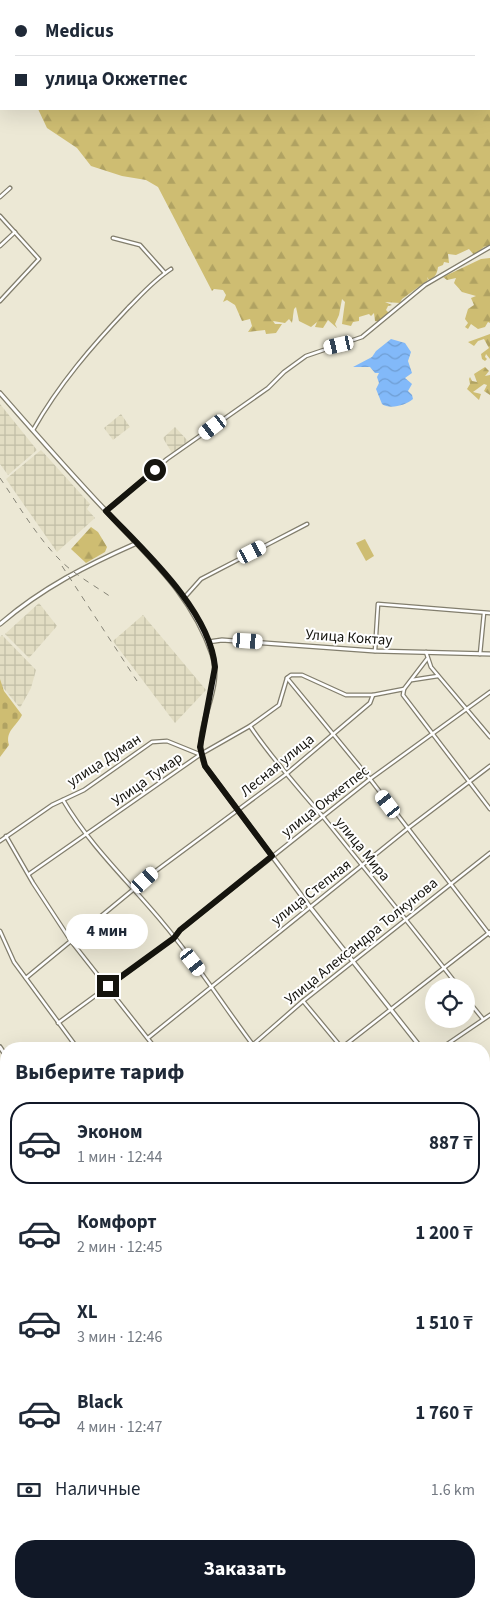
<!DOCTYPE html>
<html lang="ru">
<head>
<meta charset="utf-8">
<style>
  body { margin:0; font-family:"Source Sans 3",sans-serif; background:#f2f2f3; color:#1f2937; height:100vh; display:flex; flex-direction:column; font-size:19px; white-space:nowrap }
  * { box-sizing:border-box; margin:0 }
  p { font-size:16px; color:#747a83 }
  .icon { flex:none; width:28px; height:28px; fill:none; stroke:currentColor; stroke-width:2; stroke-linecap:round; stroke-linejoin:round }
  .map { position:relative; flex:1; overflow:hidden }
  .side { position:absolute; left:0px; top:1042px; width:490px; height:566px; display:flex; flex-direction:column; background:#fff; border-radius:20px 20px 0 0; box-shadow:0 5px 20px #0002 }
  .side>* { flex:none }
  .guide { position:absolute; left:0px; top:0px; width:490px; height:110px; box-shadow:0 5px 20px #0002; display:grid; align-content:center; height:110px; padding:0 15px; background:#fff }
  .controls { position:absolute; left:425px; top:978px; display:grid; gap:10px }
  .controls a { display:grid; place-items:center; width:50px; height:50px; border-radius:50%; background:#fff; box-shadow:0 5px 20px #0002; font-size:25px }
  .end { position:absolute; width:22px; height:22px; margin:-11px; border:6px solid #15140e; background:#fff; box-shadow:0 0 0 2px #fff }
  .from { border-radius:50% }
  .bubble { position:absolute; height:35px; border-radius:18px; background:#fff; box-shadow:0 5px 20px #0002; font-size:16px; font-weight:700; line-height:35px; text-align:center }
  .car { position:absolute; width:15px; height:30px; margin:-15px -8px; border-radius:6px; box-shadow:0 0 4px 1px #0007; background:linear-gradient(#fff 24%,#345 0 40%,#fff 0 76%,#345 0 86%,#fff 0) }
  .guide b { display:flex; align-items:center; gap:18px; height:48px; font-size:19px }
  .guide b+b { border-top:1px solid #e0e1e3 }
  .guide i { width:12px; height:12px; background:#1f2937 }
  ul { padding:0; list-style:none }
  li { display:flex; align-items:center; gap:15px; height:82px; margin:0 10px 8px; padding:0 5px; border:2px solid transparent; border-radius:20px }
  li div { flex:1 }
  li b { display:block; font-size:19px }
  li em { font-style:normal; font-weight:700 }
  li.current { border-color:#111827 }
  li>.icon { width:45px; height:45px; stroke-width:1.5 }
  h2 { padding:0 15px; font-size:22px; line-height:60px }
  .pay { display:flex; align-items:center; gap:12px; height:55px; padding:0 15px; font-size:19px }
  .pay p { margin-inline-start:auto }
  .primary-button { display:flex; gap:10px; margin-top:auto; padding:10px 15px }
  .primary-button a { flex:1; height:58px; border-radius:20px; background:#111827; color:#fff; font-size:20px; font-weight:700; line-height:58px; text-align:center }
  .map>svg:first-child { display:block }
</style>
</head>
<body>
<div class="map">
<svg width="490" height="1608" viewBox="0 0 490 1608">
  <defs>
    <pattern id="industrial-grid" width="8" height="8" patternUnits="userSpaceOnUse" patternTransform="scale(1.25)"><rect width="8" height="8" fill="#e2ddc3"/><path d="M0 4h8M4 0v8" fill="none" stroke="#c1bda6"/></pattern>
    <pattern id="forest-firs" width="22" height="20" patternUnits="userSpaceOnUse" patternTransform="scale(1.25)"><rect width="22" height="20" fill="#cebd72"/><path d="M5 1l3.5 6h-7zM16 11l3.5 6h-7z" fill="#b0a262"/></pattern>
    <pattern id="cemetery-stones" width="16" height="16" patternUnits="userSpaceOnUse" patternTransform="scale(1.25)"><rect width="16" height="16" fill="#cebd72"/><path d="M2 7V4a2 2 0 0 1 4 0v3zM10 15v-3a2 2 0 0 1 4 0v3z" fill="#b0a262"/></pattern>
    <pattern id="water-waves" width="16" height="10" patternUnits="userSpaceOnUse" patternTransform="scale(1.25)"><rect width="16" height="10" fill="#82b9f9"/><path d="M0 5q4-4 8 0t8 0" fill="none" stroke="#6f9ed4"/></pattern>
  </defs>
  <rect width="100%" height="100%" fill="#ece8d5"/>
  <polygon fill="#e2ddc3" points="490,1100 490,1149 484,1153 484,1105"/>
  <g fill="url(#industrial-grid)">
    <polygon points="0,404 37,450 8,475 0,464"/>
    <polygon points="121,414 130,427 113,440 104,428"/>
    <polygon points="175,427 188,441 172,453 163,438"/>
    <polygon points="41,450 90,504 87,509 95,518 57,552 6,479"/>
    <polygon points="39,603 57,626 29,658 5,634"/>
    <polygon points="143,615 206,690 175,723 113,641"/>
    <polygon points="2,635 36,670 31,688 20,708 0,684 0,637"/>
  </g>
  <g fill="url(#forest-firs)">
    <path d="M45,0H490V245L484,247L474,255L469,249L456,255L448,254L449,263L444,262L443,265L438,267C437,273 436,277 429,280L427,277L428,280L402,299L400,303L385,302L392,305L388,306L386,310L389,313L380,322L375,321L374,313L371,316L369,314L359,317V321L353,322L351,326L342,324L345,302L342,299L339,315L335,324L337,328L328,320L323,328L315,327L317,322L311,327L299,321L296,307L294,309L292,323L289,319L285,323L273,321L275,324H282L276,333L266,334L265,330L248,332L252,326L250,319L242,321L235,305L227,300L223,302L226,295L223,290L214,289L212,291L158,187L146,180L122,176L91,166L77,148L47,128L38,109H489V1Z"/>
    <polygon points="490,258 490,323 488,322 485,327 478,329 471,324 468,329 465,327 468,323 465,319 468,309 474,305 471,298 476,296 462,292 454,283 456,278 447,280 443,277 481,259"/>
    <polygon points="490,334 490,359 486,354 485,357 487,359 485,361 482,359 481,354 489,348 484,339 478,341 474,346 468,342"/>
    <polygon points="485,367 489,371 485,376 490,375 490,395 484,391 487,385 484,384 473,392 481,394 479,400 467,389 470,384 469,379 470,377 472,381 477,382 474,374"/>
    <polygon points="91,527 98,532 107,547 105,552 86,563 71,549"/>
  </g>
  <path fill="url(#cemetery-stones)" d="M0,679L4,691L22,715C16,727 5,731 9,745L0,757Z"/>
  <g fill="#cebd72">
    <polygon points="365,539 374,556 366,561 356,543"/>
    <polygon points="249,1603 249,1602 291,1603 285,1608 242,1608"/>
  </g>
  <path fill="url(#water-waves)" d="M391,339L405,343L411,352L408,361L412,373L405,378L412,384L408,391L412,395L413,399C406,405 390,410 382,404L376,389L379,383L377,377L379,373H375L370,367H353L372,357L376,351Z"/>
  <g fill="none" stroke-linecap="round" stroke-linejoin="round">
    <g stroke="#827e6d" stroke-width="5">
      <g id="street">
        <polyline points="0,197 10,188"/>
        <polyline points="0,216 39,259 0,301"/>
        <polyline points="113,238 140,245 165,273"/>
        <polyline points="0,246 15,232"/>
        <path d="M33,430C59,384 92,346 128,308C142,294 154,280 171,269"/>
        <polyline points="106,511 167,459 268,388 284,372 306,356 362,337 425,285 490,247"/>
        <polyline points="184,598 201,579 307,524"/>
        <polyline points="375,651 378,604 490,613"/>
        <polyline points="426,652 431,667 490,737"/>
        <polyline points="480,654 484,613"/>
        <polyline points="287,678 370,779 490,935"/>
        <polyline points="412,680 438,676"/>
        <polyline points="404,689 403,695 490,809"/>
        <path d="M250,726C272,759 298,787 324,818C369,874 414,929 458,986"/>
        <path d="M63,800C90,846 129,882 163,923C197,963 224,1007 256,1049"/>
        <polyline points="6,836 33,883 71,941 156,1049"/>
        <polyline points="0,841 52,805 84,790 152,742 167,741 199,754"/>
        <polyline points="29,874 201,754 250,726 279,705 287,678 291,675 302,675 346,695 373,695 404,689 427,659"/>
        <polyline points="0,931 14,962 78,1049"/>
        <polyline points="26,978 157,870 285,775 370,703 373,695"/>
        <polyline points="466,998 483,1019"/>
        <polyline points="303,1001 342,1048"/>
        <polyline points="58,1023 174,938 180,930 370,779 490,692"/>
        <polyline points="148,1038 407,829 490,766"/>
        <polyline points="248,1049 303,1001 490,853"/>
        <polyline points="340,1049 490,932"/>
        <polyline points="440,1049 490,1015"/>
        <polyline points="484,1102 490,1097"/>
        <polyline points="484,1181 490,1176"/>
        <polyline points="0,1187 6,1196"/>
        <polyline points="0,1237 6,1232"/>
        <polyline points="484,1261 490,1256"/>
        <polyline points="0,1317 6,1312"/>
        <polyline points="0,1329 6,1337"/>
        <polyline points="484,1329 490,1325"/>
        <polyline points="0,1391 6,1386"/>
        <polyline points="0,1425 6,1432"/>
        <polyline points="0,1469 6,1464"/>
        <polyline points="484,1487 490,1495"/>
        <polyline points="0,1530 6,1538"/>
        <polyline points="484,1537 490,1533"/>
        <polyline points="0,1552 6,1548"/>
        <polyline points="484,1599 490,1595"/>
        <polyline points="54,1602 58,1608"/>
        <polyline points="135,1602 140,1608"/>
        <polyline points="393,1602 398,1608"/>
        <polyline points="31,1608 38,1602"/>
        <polyline points="118,1608 126,1602"/>
        <polyline points="381,1608 389,1602"/>
        <polyline points="471,1608 479,1602"/>
      </g>
    </g>
    <g stroke="#827e6d" stroke-width="5.5">
      <g id="secondary">
        <path d="M0,393C35,433 70,473 107,512C149,558 191,593 212,654C225,691 189,730 205,766L310,907L422,1049"/>
        <path d="M0,624C42,588 87,565 137,543"/>
        <polyline points="208,642 222,640 375,651 490,654"/>
        <polyline points="0,1047 6,1056"/>
        <polyline points="0,1167 6,1163"/>
        <polyline points="484,1242 490,1251"/>
        <polyline points="484,1408 490,1404"/>
        <polyline points="484,1485 490,1481"/>
        <polyline points="484,1602 488,1608"/>
        <polyline points="202,1608 210,1602"/>
        <polyline points="310,1608 318,1602"/>
      </g>
    </g>
    <use href="#street" stroke="#fff" stroke-width="2.5"/>
    <use href="#secondary" stroke="#fff" stroke-width="3"/>
    <g stroke="#868477" stroke-width="1" stroke-dasharray="6 6" stroke-linecap="butt">
      <path d="M0,478C19,506 38,539 63,563C77,576 95,586 111,597"/>
      <polyline points="62,566 137,681"/>
    </g>
  </g>
  <g fill="none" stroke-linecap="round" stroke-linejoin="round">
    <path stroke="#15140e" stroke-width="6" d="M108,986L174,938L180,930L272,856L205,766L200,747L215,667C210,610 143,550 106,511L155,470"/>
  </g>
  <g text-anchor="middle" stroke-width="4" stroke-linejoin="round" paint-order="stroke">
    <g font-size="15" fill="#15140e" stroke="#fff">
      <text transform="translate(349 637) rotate(4)" y="5">Улица Коктау</text>
      <text transform="translate(104 760) rotate(-33)" y="5">улица Думан</text>
      <text transform="translate(277 765) rotate(-39)" y="5">Лесная улица</text>
      <text transform="translate(147 779) rotate(-35)" y="5">Улица Тумар</text>
      <text transform="translate(325 801) rotate(-38)" y="5">улица Окжетпес</text>
      <text transform="translate(363 849) rotate(51)" y="5">улица Мира</text>
      <text transform="translate(311 892) rotate(-38)" y="5">улица Степная</text>
      <text transform="translate(361 941) rotate(-39)" y="5">Улица Александра Толкунова</text>
    </g>
  </g>
</svg>
<div class="controls">
<a><svg class="icon" aria-label="locate" viewBox="0 0 24 24"><circle cx="12" cy="12" r="6"/><path d="M12 2v4M12 18v4M2 12h4M18 12h4"/></svg></a>
</div>
<i class="end from" style="left:155px;top:470px"></i>
<i class="end" style="left:108px;top:986px"></i>
<div class="bubble" style="left:66px;top:914px;width:82px">4 мин</div>
<i class="car" style="left:339px;top:345px;rotate:257deg"></i>
<i class="car" style="left:213px;top:427px;rotate:233deg"></i>
<i class="car" style="left:252px;top:552px;rotate:63deg"></i>
<i class="car" style="left:248px;top:641px;rotate:94deg"></i>
<i class="car" style="left:388px;top:804px;rotate:323deg"></i>
<i class="car" style="left:145px;top:880px;rotate:48deg"></i>
<i class="car" style="left:193px;top:962px;rotate:142deg"></i>
<div class="guide">
<b><i class="from"></i>Medicus</b>
<b><i></i>улица Окжетпес</b>
</div>
<section class="side">
<h2>Выберите тариф</h2>
<ul>
<li class="current"><svg class="icon" aria-label="car" viewBox="0 0 24 24"><path d="M5 17H2v-5l4-1 3-4h7l3 4 3 1v5h-3M9 17h6M6 11h13"/><circle cx="7" cy="17" r="2"/><circle cx="17" cy="17" r="2"/></svg><div><b>Эконом</b><p>1 мин · 12:44</p></div><em>887 ₸</em></li>
<li><svg class="icon" aria-label="car" viewBox="0 0 24 24"><path d="M5 17H2v-5l4-1 3-4h7l3 4 3 1v5h-3M9 17h6M6 11h13"/><circle cx="7" cy="17" r="2"/><circle cx="17" cy="17" r="2"/></svg><div><b>Комфорт</b><p>2 мин · 12:45</p></div><em>1 200 ₸</em></li>
<li><svg class="icon" aria-label="car" viewBox="0 0 24 24"><path d="M5 17H2v-5l4-1 3-4h7l3 4 3 1v5h-3M9 17h6M6 11h13"/><circle cx="7" cy="17" r="2"/><circle cx="17" cy="17" r="2"/></svg><div><b>XL</b><p>3 мин · 12:46</p></div><em>1 510 ₸</em></li>
<li><svg class="icon" aria-label="car" viewBox="0 0 24 24"><path d="M5 17H2v-5l4-1 3-4h7l3 4 3 1v5h-3M9 17h6M6 11h13"/><circle cx="7" cy="17" r="2"/><circle cx="17" cy="17" r="2"/></svg><div><b>Black</b><p>4 мин · 12:47</p></div><em>1 760 ₸</em></li>
</ul>
<div class="pay"><svg class="icon" aria-label="cash" viewBox="0 0 24 24"><path d="M3 7h18v10H3z"/><circle cx="12" cy="12" r="2"/></svg>Наличные<p>1.6 km</p></div>
<div class="primary-button"><a>Заказать</a></div>
</section>
</div>
</body>
</html>
